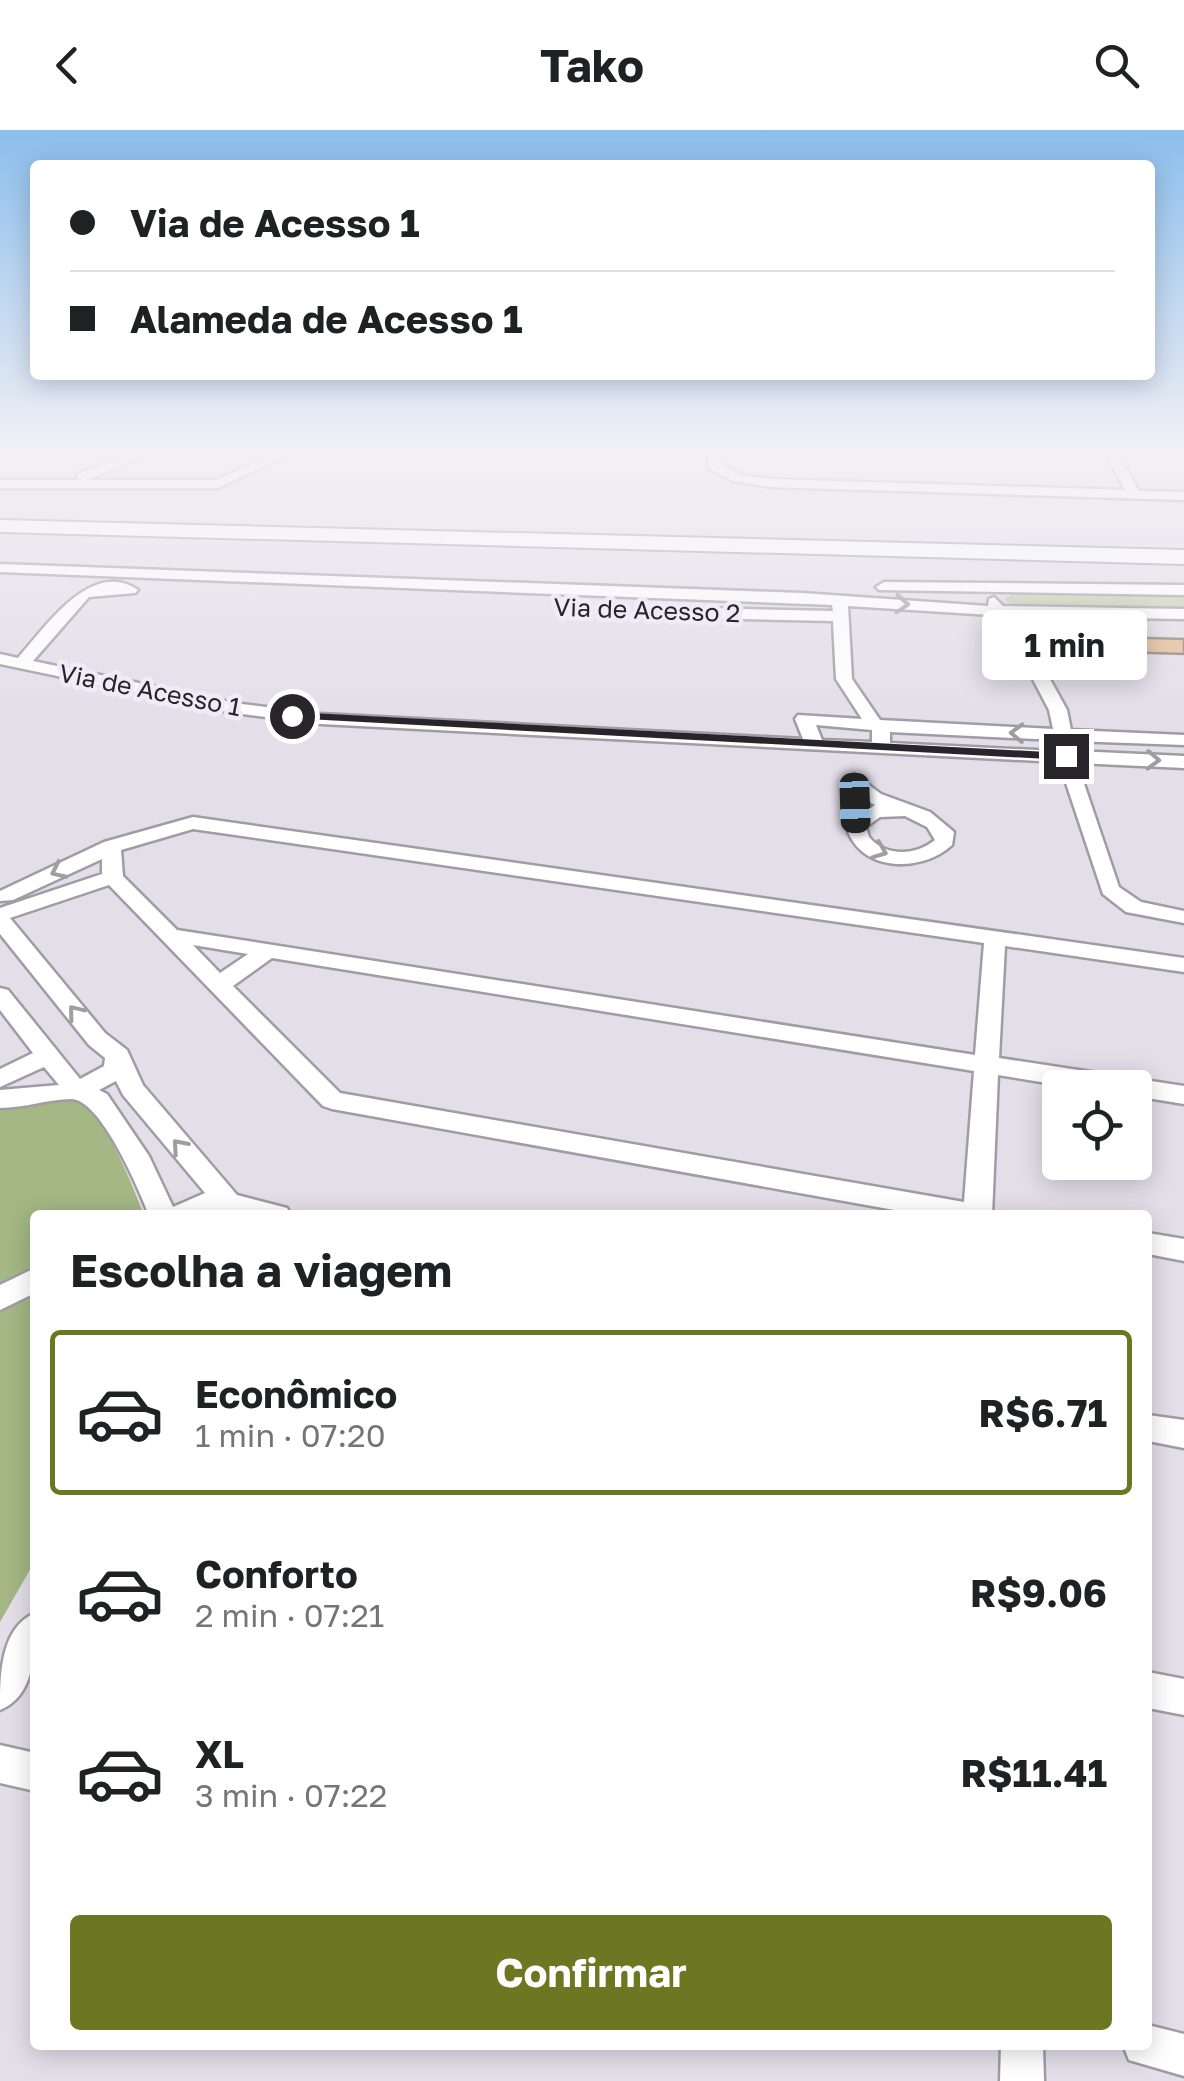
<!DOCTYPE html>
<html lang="pt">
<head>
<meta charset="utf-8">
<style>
  body { margin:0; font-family:"Golos Text",sans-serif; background:#f6f6f6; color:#202124; height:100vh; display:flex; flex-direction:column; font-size:38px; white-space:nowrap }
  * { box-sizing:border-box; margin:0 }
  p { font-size:32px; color:#757577 }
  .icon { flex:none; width:55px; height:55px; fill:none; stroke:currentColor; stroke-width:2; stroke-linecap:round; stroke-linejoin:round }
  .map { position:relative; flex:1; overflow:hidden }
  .details { position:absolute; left:30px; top:1080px; width:1122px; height:840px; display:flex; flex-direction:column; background:#fff; border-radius:10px; box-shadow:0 5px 25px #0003 }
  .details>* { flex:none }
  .guide { position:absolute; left:30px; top:30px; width:1125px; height:220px; border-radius:10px; box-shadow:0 5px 25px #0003; display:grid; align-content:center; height:220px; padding:0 40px; background:#fff }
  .buttons { position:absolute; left:1042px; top:940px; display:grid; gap:20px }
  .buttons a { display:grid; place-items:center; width:110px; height:110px; border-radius:10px; background:#fff; box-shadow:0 5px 25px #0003; font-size:50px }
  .end { position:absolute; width:45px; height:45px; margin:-22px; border:12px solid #272529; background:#fff; box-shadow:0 0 0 5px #fff }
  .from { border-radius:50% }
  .bubble { position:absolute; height:70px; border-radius:10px; background:#fff; box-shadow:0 5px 25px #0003; font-size:32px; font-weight:700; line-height:70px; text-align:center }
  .car { position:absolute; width:30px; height:60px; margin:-30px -15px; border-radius:12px; box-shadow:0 0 8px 2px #0007; background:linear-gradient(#222 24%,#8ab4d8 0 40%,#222 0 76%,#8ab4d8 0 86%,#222 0) }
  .guide b { display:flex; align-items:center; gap:35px; height:95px; font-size:38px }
  .guide b+b { border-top:2px solid #e0e0e0 }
  .guide i { width:25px; height:25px; background:#202124 }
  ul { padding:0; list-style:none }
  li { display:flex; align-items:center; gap:30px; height:165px; margin:0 20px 15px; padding:0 20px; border:5px solid transparent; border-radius:10px }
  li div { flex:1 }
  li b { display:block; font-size:38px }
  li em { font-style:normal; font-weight:700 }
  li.selected { border-color:#6c7722 }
  li>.icon { width:90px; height:90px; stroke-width:1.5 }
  h2 { padding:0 40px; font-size:45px; line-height:120px }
  .action { display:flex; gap:20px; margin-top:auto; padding:20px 40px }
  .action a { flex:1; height:115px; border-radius:10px; background:#6c7722; color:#fff; font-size:40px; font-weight:700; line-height:115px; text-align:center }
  header { display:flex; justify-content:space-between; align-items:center; height:130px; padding:0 40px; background:#fff; font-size:45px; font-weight:700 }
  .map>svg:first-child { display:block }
</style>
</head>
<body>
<header><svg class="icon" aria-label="back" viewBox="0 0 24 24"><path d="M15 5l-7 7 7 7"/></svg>Tako<svg class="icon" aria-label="search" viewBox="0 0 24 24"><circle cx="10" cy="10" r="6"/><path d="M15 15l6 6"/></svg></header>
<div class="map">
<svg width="1184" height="1951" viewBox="0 0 1184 1951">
  <rect width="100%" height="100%" fill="#e3dee8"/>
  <g fill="#c3d2ae">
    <polygon points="724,324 1098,325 1102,332"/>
    <polygon points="1014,463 1184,463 1184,480 1017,477 1004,469"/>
  </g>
  <path fill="#a4b785" d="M71,963C106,984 129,1048 144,1085H35V1431L0,1492V972Z"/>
  <polygon fill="#e4bc91" stroke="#898179" stroke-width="2.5" points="1081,506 1184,509 1184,524 1087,521"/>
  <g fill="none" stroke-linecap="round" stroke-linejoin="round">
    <g stroke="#a09ca6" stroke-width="5">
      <g id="minor">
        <polygon points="132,324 149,324 86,350 216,350 273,324 289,324 218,358 0,358 0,350 78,350 77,344"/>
        <polygon points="708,324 720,324 720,333 741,345 770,349 1125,360 1106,324 1118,324 1139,361 1184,362 1184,370 770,357 733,351 708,338"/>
        <path d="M0,434L802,463L988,476L989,469L994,467L1003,476L1184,479V489L1007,486L1041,533L1067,580L1071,600L1184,605V615L1073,611L1075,621L1184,626V638L1077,633L1119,757L1141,772L1184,781V793L1126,782L1103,764L1059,632L321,594L234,583L0,534V524L18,528C45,498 91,428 138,460L135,463L89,467L33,531L234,573L321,584L803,609L795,589L798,585L862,589L836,549L833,491L699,488L691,483L699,478L833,481L832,475L0,442ZM848,476L991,485L1025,534L1049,580L1053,599L880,590L852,549ZM816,595L872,600V612L822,610ZM890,602L1055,610L1057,621L890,613Z"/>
        <polygon points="884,452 1184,455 1184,465 879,460 876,457"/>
        <path d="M854,644L881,664L930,682L954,702L952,715C921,744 857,742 846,695L875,675L856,665L845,650ZM905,686L927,697L935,710C915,726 886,727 869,707L866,697L880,687Z"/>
        <path d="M193,687L1184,828V842L1005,816L999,928L1184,956V974L1135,966V958H1078L998,945L992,1085H922L332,979L323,976L109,755L10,788L105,903L127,920L143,955L237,1065L287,1078L291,1085H228L214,1081L202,1085H149C139,1060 101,969 71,969C50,969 24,978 0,978V960L59,955L44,937L0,957V939L33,923L0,880V858L8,860L80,949L104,936L105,928L89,915L0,804V778L102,744V729L13,770L0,771V761L104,712ZM193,699L984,813L975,925L177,800L123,746L121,720ZM193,815L248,824L220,843ZM272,828L974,941L964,1072L340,963L233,856ZM116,951L123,965L205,1063L173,1077L149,1026L107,964L99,960Z"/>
        <polygon points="1148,1103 1184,1109 1184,1131 1148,1124"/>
        <polygon points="35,1138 35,1163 0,1180 0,1155"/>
        <polygon points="1148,1285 1184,1290 1184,1318 1148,1311"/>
        <path d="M35,1483C35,1517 37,1565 0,1580C0,1546 0,1498 35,1483Z"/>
        <polygon points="1148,1542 1184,1549 1184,1585 1148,1578"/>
        <polygon points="0,1615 35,1623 35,1661 0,1653"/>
        <polygon points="1148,1895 1184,1904 1184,1946 1129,1930 1123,1915 1148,1915"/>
        <polygon points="1001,1915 1043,1915 1044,1951 1000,1951"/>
      </g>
    </g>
    <g stroke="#a09ca6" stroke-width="4">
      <polygon id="highway" points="0,390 1184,420 1184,434 0,402"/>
    </g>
    <use href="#minor" fill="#fff" fill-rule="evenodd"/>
    <use href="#highway" fill="#fff" fill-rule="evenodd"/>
  </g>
  <defs><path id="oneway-chevron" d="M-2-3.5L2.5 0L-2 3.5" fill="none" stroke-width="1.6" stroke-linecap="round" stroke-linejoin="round" transform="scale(2.5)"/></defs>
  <g stroke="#9e9d9f">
    <use href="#oneway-chevron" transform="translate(902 474) rotate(4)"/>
    <use href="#oneway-chevron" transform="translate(1017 603) rotate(-178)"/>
    <use href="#oneway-chevron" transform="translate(1153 630) rotate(2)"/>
    <use href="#oneway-chevron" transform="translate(880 721) rotate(21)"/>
    <use href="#oneway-chevron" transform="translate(58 741) rotate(155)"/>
    <use href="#oneway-chevron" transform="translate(75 882) rotate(-129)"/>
    <use href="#oneway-chevron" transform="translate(179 1016) rotate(-131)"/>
  </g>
  <linearGradient id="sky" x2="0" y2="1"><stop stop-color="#8bbeed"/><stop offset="0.54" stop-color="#f2f0f5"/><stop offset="1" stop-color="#f2f0f5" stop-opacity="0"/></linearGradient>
  <rect width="1184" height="597" fill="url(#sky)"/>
  <polygon fill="#272529" points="292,582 1066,623 1072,626 1066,630 288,588"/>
  <g text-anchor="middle" stroke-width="9" stroke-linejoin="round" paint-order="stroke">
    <g font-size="25" fill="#272529" stroke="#f0ebf6">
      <text transform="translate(647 480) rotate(2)" y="9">Via de Acesso 2</text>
      <text transform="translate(150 560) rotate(11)" y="9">Via de Acesso 1</text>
    </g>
  </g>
</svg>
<div class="buttons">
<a><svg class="icon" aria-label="locate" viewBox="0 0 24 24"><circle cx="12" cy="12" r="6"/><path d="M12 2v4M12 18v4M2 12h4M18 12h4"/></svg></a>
</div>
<i class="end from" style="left:292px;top:586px"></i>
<i class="end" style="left:1066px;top:626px"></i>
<div class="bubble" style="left:982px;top:480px;width:165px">1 min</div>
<i class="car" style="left:855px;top:673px;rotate:178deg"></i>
<div class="guide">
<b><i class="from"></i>Via de Acesso 1</b>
<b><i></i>Alameda de Acesso 1</b>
</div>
<section class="details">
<h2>Escolha a viagem</h2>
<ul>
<li class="selected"><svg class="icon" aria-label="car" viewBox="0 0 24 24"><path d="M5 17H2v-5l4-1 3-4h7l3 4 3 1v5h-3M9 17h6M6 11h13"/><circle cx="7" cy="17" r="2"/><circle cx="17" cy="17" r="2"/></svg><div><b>Econômico</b><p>1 min · 07:20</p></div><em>R$6.71</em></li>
<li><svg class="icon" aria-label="car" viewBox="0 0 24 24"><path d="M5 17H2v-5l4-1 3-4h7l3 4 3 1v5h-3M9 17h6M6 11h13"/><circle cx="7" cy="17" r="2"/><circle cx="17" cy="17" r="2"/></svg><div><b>Conforto</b><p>2 min · 07:21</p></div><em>R$9.06</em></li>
<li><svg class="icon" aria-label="car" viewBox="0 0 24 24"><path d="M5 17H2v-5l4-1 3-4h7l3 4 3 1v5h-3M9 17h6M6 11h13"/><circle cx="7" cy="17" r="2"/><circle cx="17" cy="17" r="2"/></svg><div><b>XL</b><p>3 min · 07:22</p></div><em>R$11.41</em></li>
</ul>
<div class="action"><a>Confirmar</a></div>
</section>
</div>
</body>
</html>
